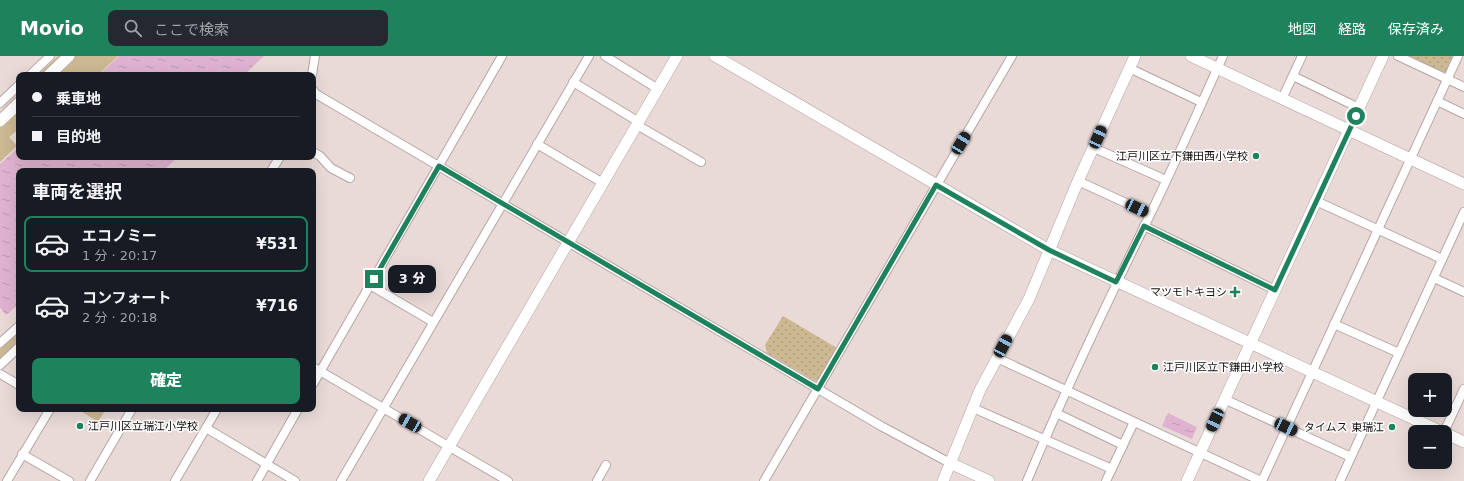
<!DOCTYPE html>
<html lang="ja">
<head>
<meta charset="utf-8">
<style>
  body { margin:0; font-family:"DejaVu Sans","Noto Sans JP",sans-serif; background:#242831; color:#f1f3f6; height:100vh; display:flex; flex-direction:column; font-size:15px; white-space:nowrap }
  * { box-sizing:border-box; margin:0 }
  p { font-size:13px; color:#9ea1a6 }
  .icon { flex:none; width:22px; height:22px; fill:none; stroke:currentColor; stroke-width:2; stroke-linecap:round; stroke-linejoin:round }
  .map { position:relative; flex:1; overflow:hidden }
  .panel { position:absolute; left:16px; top:112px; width:300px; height:244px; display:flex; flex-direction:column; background:#171b24; border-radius:8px; box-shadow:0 4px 16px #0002 }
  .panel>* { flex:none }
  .guide { position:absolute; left:16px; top:16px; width:300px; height:88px; border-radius:8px; box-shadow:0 4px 16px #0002; display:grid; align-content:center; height:88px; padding:0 16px; background:#171b24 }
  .buttons { position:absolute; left:1408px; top:317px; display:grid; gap:8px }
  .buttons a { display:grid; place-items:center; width:44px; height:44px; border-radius:8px; background:#171b24; box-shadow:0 4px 16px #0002; font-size:20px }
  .end { position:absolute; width:18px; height:18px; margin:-9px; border:5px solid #1e835d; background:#fff; box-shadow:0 0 0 2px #fff }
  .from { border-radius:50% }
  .bubble { position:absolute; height:28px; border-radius:8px; background:#171b24; box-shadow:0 4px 16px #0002; font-size:13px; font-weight:800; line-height:28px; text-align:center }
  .car { position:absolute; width:12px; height:24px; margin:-12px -6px; border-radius:5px; box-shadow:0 0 3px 1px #0007; background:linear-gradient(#222 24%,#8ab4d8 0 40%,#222 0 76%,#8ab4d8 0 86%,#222 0) }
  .guide b { display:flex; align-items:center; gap:14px; height:38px; font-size:15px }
  .guide b+b { border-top:1px solid #363941 }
  .guide i { width:10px; height:10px; background:#f1f3f6 }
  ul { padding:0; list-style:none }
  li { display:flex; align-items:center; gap:12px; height:56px; margin:0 8px 6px; padding:0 8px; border:2px solid transparent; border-radius:8px }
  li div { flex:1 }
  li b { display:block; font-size:15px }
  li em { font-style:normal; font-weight:800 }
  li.active { border-color:#1e835d }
  li>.icon { width:36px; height:36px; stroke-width:1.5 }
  h2 { padding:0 16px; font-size:18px; line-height:48px }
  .cta { display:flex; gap:8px; margin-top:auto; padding:8px 16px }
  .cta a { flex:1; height:46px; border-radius:8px; background:#1e835d; color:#fff; font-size:16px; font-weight:800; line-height:46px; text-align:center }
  header { display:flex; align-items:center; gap:24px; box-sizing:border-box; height:56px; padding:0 20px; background:#1e835d; color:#fff }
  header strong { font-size:19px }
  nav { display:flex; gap:22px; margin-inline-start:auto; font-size:14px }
  .search { width:280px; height:36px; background:#242831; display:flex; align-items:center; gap:10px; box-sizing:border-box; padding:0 14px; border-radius:8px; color:#9ea1a6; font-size:15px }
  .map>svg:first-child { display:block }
</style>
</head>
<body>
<header>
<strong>Movio</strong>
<div class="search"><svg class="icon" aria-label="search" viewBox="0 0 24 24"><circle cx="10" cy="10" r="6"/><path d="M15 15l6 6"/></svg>ここで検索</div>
<nav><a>地図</a><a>経路</a><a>保存済み</a></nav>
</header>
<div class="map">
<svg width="1464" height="425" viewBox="0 0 1464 425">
  <defs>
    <pattern id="park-dots" width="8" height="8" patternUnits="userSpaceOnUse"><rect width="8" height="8" fill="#ccb891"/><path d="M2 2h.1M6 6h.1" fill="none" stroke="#ae9d7c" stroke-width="1.8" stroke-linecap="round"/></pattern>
    <pattern id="water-ripples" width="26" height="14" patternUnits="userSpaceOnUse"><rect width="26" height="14" fill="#dfb3d0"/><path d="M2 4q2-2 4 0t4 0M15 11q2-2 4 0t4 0" fill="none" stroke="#be99b1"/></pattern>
  </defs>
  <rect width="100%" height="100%" fill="#e9dad7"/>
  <g fill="#ccb891">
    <polygon points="58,0 118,0 98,19 38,19"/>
    <polygon points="19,37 19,73 9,81 17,90 0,106 0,56"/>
    <polygon points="19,275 19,285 0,302 0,293"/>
    <polygon points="78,353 106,353 98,366"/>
  </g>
  <g fill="url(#park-dots)">
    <polygon points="1409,0 1454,0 1447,16 1443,18"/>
    <polygon points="783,260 837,292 818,324 815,325 767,297 765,289"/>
  </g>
  <g fill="url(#water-ripples)">
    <polygon points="119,0 264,0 244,19 99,19"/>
    <polygon points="19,91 19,101 178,101 163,115 19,115 19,248 6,259 0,252 0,108"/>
    <polygon points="1168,357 1197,371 1192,383 1162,370"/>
  </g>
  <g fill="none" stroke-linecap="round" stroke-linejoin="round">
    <g stroke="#b5a6a4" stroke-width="10">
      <g id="street">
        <polyline points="605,0 658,33"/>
        <polyline points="1398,0 1464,31"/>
        <polyline points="1129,12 1201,46"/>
        <polyline points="30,19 50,0"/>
        <polyline points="312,19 315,0"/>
        <polyline points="1293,20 1359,52"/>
        <polyline points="573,26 639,66"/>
        <polyline points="313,34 316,38 881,370 950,407"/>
        <polyline points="1282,43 1302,0"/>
        <polyline points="1437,45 1464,58"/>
        <polyline points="0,47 19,29"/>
        <polyline points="637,69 701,106"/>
        <polyline points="537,88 603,127"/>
        <polyline points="1094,92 1166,124"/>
        <polyline points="313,96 320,100 331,112 350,122"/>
        <polyline points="271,115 280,101"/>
        <polyline points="1078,125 1150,158"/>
        <polyline points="1316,145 1442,203"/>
        <polyline points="1144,170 1275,234"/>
        <polyline points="1434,222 1464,236"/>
        <polyline points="370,229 433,266"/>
        <polyline points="1334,268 1399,297"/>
        <polyline points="0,287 19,270"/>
        <polyline points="997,302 1261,425"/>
        <polyline points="0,309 19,291"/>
        <polyline points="313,311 508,425"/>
        <polyline points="0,318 19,329"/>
        <polyline points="313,328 502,0"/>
        <polyline points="1224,343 1351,401"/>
        <polyline points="973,352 1112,413"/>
        <polyline points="1056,357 1123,389"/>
        <polyline points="206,372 295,425"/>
        <polyline points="1444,376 1464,333"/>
        <polyline points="22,398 69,425"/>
        <polyline points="7,425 50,353"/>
        <polyline points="90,425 132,353"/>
        <polyline points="175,425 217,353"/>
        <polyline points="257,425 298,353"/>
        <polyline points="341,425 589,0"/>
        <polyline points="597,425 606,409"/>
        <polyline points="764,425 1012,0"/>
        <path d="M1027,425C1063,339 1103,255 1144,171C1172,115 1197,57 1223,0"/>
        <polyline points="1106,425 1134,366"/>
        <polyline points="1262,425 1458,0"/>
        <polyline points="1340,425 1464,156"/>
      </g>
    </g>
    <g stroke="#b5a6a4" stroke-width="12">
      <g id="secondary">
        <polyline points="715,0 1049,194 1442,376"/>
        <polyline points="1191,0 1464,128"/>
        <polyline points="49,19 69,0"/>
        <polyline points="0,65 19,47"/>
        <polyline points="1445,377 1464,386"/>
        <polyline points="950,407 989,425"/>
        <polyline points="429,425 677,0"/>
        <polyline points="943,425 980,334 1029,243 1078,125 1135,0"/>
        <polyline points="1187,425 1383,0"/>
      </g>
    </g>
    <use href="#street" stroke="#fff" stroke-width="8"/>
    <use href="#secondary" stroke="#fff" stroke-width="11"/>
  </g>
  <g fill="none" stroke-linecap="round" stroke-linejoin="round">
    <polyline stroke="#1e835d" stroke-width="5" points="374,223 439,110 818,333 936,129 1049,194 1116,226 1144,170 1275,234 1356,60"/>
  </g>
  <g fill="#1e835d" stroke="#fff" stroke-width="1.5">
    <circle cx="1256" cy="100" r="4"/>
    <path d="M1233 230h4v4h4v4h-4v4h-4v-4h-4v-4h4z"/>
    <circle cx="1155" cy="311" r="4"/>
    <circle cx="80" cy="370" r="4"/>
    <circle cx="1392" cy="371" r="4"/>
  </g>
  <g text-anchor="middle" stroke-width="3" stroke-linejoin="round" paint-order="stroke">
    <g font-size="11" fill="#130e0d" stroke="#fff" text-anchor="end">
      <text x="1248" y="104">江戸川区立下鎌田西小学校</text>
      <text x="1227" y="240">マツモトキヨシ</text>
      <text x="1163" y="315" text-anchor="start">江戸川区立下鎌田小学校</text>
      <text x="88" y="374" text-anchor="start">江戸川区立瑞江小学校</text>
      <text x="1384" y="375">タイムス 東瑞江</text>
    </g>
  </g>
</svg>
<div class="buttons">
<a>+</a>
<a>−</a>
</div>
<i class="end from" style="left:1356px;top:60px"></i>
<i class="end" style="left:374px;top:223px"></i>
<div class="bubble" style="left:388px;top:209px;width:48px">3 分</div>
<i class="car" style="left:1098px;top:81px;rotate:24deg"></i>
<i class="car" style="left:961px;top:87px;rotate:31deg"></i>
<i class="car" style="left:1137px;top:152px;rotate:115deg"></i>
<i class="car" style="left:1003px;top:290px;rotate:28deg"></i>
<i class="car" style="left:1215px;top:364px;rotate:205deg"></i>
<i class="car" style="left:410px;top:367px;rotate:300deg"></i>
<i class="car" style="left:1286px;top:371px;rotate:115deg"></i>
<div class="guide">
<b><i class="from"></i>乗車地</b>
<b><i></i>目的地</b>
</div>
<section class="panel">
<h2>車両を選択</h2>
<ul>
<li class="active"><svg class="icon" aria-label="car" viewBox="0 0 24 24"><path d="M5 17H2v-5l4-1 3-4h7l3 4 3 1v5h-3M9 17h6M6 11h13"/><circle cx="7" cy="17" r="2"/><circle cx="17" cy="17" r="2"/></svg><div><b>エコノミー</b><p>1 分 · 20:17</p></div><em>¥531</em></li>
<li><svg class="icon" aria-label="car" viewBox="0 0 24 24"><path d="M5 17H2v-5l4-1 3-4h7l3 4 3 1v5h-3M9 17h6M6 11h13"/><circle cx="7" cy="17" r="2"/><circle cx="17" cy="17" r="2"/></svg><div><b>コンフォート</b><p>2 分 · 20:18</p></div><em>¥716</em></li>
</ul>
<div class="cta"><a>確定</a></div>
</section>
</div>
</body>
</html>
